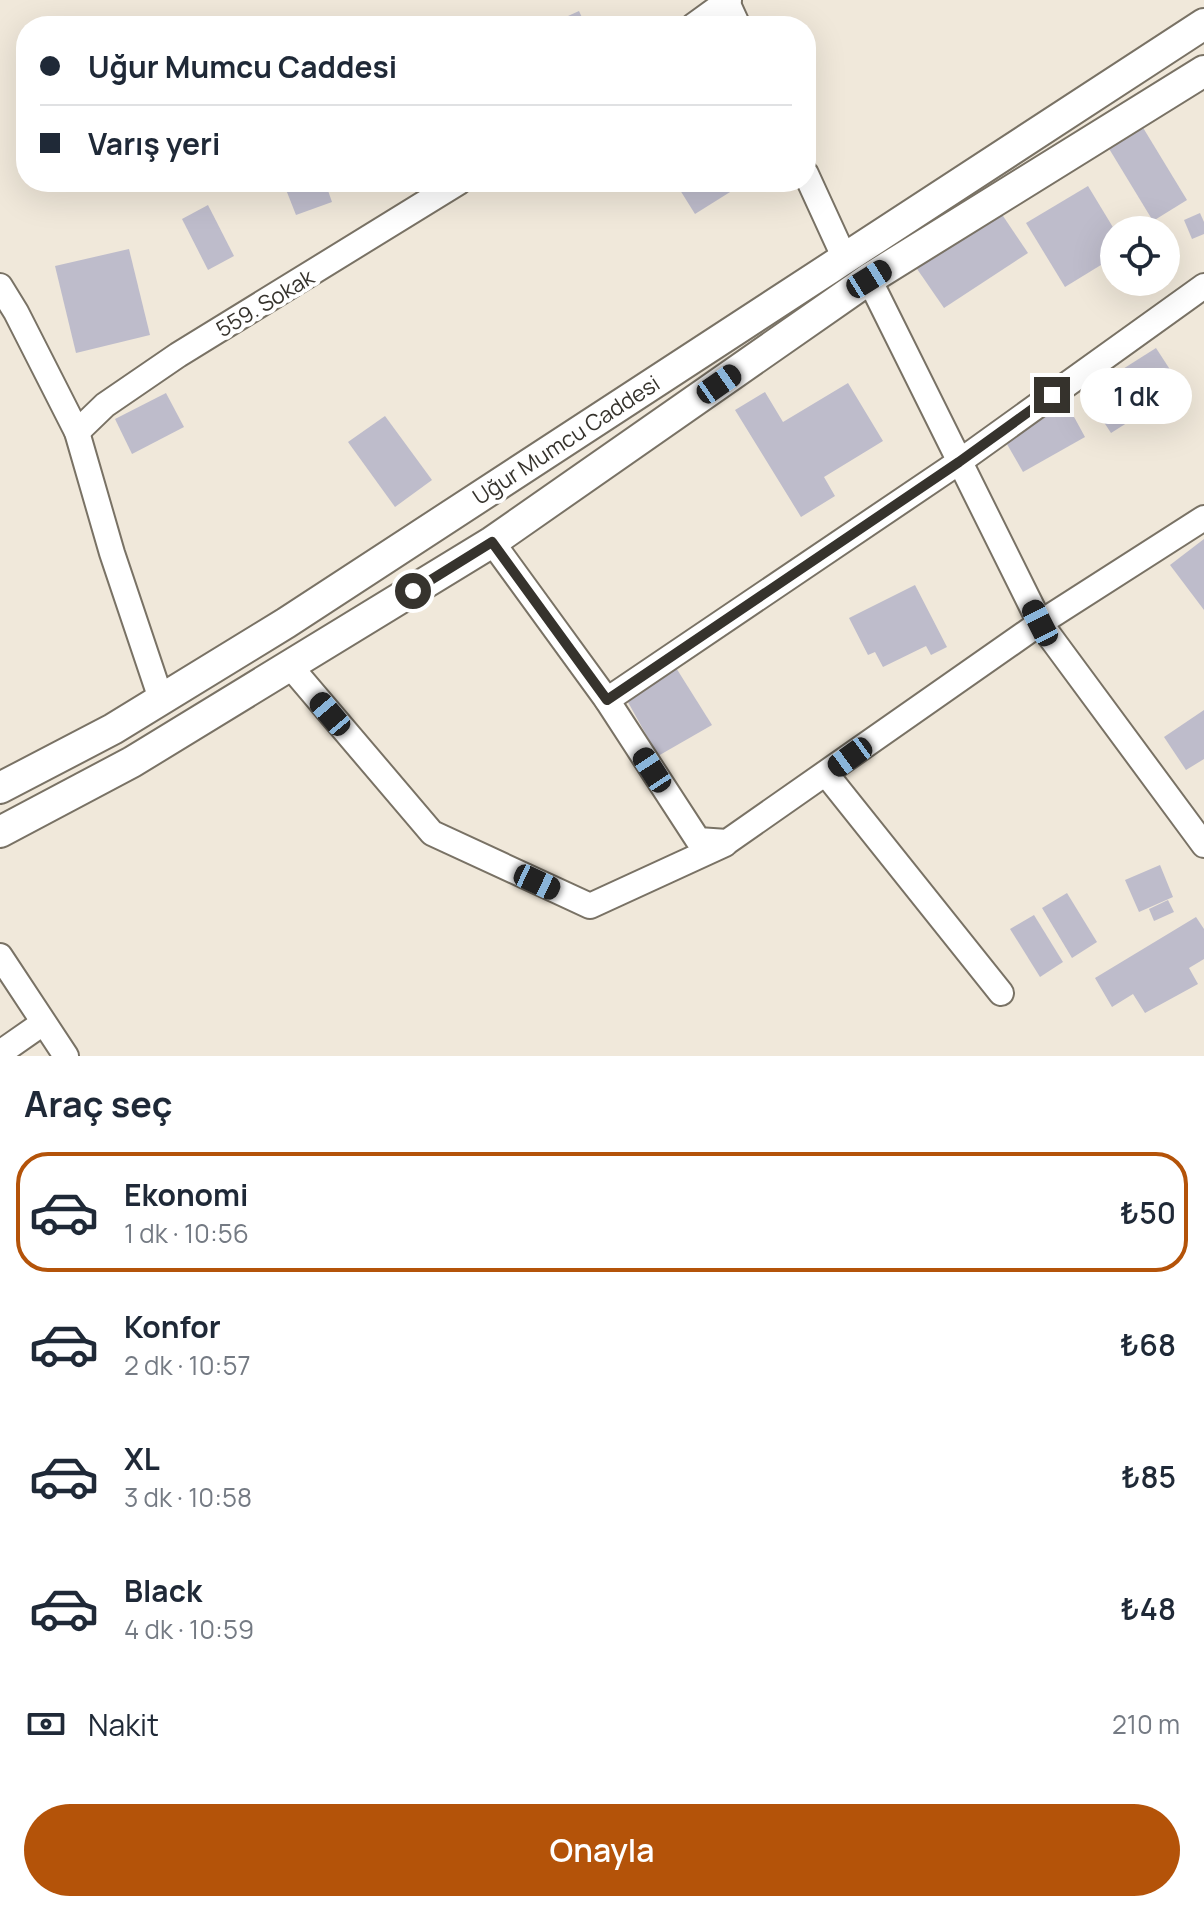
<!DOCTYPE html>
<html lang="tr">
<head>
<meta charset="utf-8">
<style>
  body { margin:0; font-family:Manrope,sans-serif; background:#f2f2f3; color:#1f2937; height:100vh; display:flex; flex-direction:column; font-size:30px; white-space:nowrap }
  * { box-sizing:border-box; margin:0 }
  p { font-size:26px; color:#747a83 }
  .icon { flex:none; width:44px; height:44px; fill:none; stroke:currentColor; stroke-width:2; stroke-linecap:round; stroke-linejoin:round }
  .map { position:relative; height:1056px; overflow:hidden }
  .details { display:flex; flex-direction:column; background:#fff; flex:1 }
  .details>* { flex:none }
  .top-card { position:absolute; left:16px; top:16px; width:800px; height:176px; border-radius:32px; box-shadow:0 8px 32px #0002; display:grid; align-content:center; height:176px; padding:0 24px; background:#fff }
  .controls { position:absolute; left:1100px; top:216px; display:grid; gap:16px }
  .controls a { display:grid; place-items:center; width:80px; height:80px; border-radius:50%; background:#fff; box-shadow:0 8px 32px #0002; font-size:40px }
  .end { position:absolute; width:36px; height:36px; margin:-18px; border:10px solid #36332d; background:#fff; box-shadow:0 0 0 4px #fff }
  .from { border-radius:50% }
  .bubble { position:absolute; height:56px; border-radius:28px; background:#fff; box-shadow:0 8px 32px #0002; font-size:26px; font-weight:600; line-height:56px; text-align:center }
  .car { position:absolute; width:24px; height:48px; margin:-24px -12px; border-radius:10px; box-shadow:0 0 6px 2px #0007; background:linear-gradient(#222 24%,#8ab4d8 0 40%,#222 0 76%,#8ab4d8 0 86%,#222 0) }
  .top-card b { display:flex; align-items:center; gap:28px; height:76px; font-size:30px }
  .top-card b+b { border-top:2px solid #e0e1e3 }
  .top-card i { width:20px; height:20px; background:#1f2937 }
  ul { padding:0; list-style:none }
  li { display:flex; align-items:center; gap:24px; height:120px; margin:0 16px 12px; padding:0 8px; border:4px solid transparent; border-radius:32px }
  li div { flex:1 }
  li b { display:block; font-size:30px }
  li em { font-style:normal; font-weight:600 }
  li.on { border-color:#b45309 }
  li>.icon { width:72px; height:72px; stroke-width:1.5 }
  h2 { padding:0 24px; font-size:36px; line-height:96px }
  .pay { display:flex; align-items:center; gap:20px; height:88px; padding:0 24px; font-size:30px }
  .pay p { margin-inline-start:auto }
  .button { display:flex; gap:16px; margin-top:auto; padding:16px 24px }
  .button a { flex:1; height:92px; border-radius:48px; background:#b45309; color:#fff; font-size:32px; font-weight:600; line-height:92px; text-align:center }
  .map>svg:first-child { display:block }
</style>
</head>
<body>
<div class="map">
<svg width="1204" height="1056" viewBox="0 0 1204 1056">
  <rect width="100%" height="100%" fill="#f0e8da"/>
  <g fill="#bebccb">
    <polygon points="579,11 586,26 546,26"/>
    <polygon points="1142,126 1187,200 1153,221 1108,147"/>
    <polygon points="283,182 325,182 332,202 296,215"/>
    <polygon points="675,182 746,182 695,214"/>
    <polygon points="1088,186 1114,229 1114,257 1065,287 1026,223"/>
    <polygon points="208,205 234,256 208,270 182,219"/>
    <polygon points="999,210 1028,253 944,308 915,266"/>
    <polygon points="1200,213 1204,222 1204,234 1192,239 1184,220"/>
    <polygon points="129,249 150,335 76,353 55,266"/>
    <polygon points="1156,348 1182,388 1111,433 1085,393"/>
    <polygon points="848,383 883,441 824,477 835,496 801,517 735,410 765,392 783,422"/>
    <polygon points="166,393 184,427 132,454 115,419"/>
    <polygon points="1067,404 1085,437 1023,472 1004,439"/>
    <polygon points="385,416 432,480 395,507 348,442"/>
    <polygon points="1204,539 1204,610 1170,565"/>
    <polygon points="915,585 947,647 931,655 926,646 883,667 875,652 868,655 849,618"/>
    <polygon points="673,663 712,725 658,756 624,695"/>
    <polygon points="1204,710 1204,759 1186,770 1164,737"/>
    <polygon points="1160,865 1173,897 1139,912 1125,880"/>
    <polygon points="1067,893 1097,942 1072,958 1042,908"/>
    <polygon points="1168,900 1174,912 1154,921 1149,909"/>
    <polygon points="1034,915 1063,962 1040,977 1010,929"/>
    <polygon points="1196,917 1204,929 1204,959 1189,968 1198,984 1145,1013 1133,994 1112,1007 1095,978"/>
  </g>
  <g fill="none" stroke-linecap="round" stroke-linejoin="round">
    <g stroke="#797265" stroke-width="28">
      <g id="minor">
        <polyline points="727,2 738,26"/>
        <polyline points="693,26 729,0"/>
        <polyline points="806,174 845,259"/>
        <polyline points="869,279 1040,623 1204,845"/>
        <polyline points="0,286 16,312 77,432 112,553 161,699"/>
        <polyline points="77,432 105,405 178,355 459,182"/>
        <polyline points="492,542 607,700 698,840 727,842 1040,623 1204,518"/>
        <polyline points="290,666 432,833 590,906 725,844"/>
        <polyline points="607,700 959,462 1204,286"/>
        <polyline points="826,774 1001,993"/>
        <polyline points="0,956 66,1056"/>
        <polyline points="0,1053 43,1023"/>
      </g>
    </g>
    <g stroke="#797265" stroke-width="34">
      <g id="tertiary">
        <polyline points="0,788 113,729 286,623 1204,24"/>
        <polyline points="0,832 132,762 492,542 869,279 1204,71"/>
      </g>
    </g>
    <use href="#minor" stroke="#fff" stroke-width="24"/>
    <use href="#tertiary" stroke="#fff" stroke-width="30"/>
  </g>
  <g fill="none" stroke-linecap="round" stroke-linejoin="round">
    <polyline stroke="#36332d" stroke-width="10" points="413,591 492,542 607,700 959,462 1052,395"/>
  </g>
  <g text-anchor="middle" stroke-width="8" stroke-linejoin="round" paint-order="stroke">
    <g font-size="22" fill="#36332d" stroke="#fff">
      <text transform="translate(265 303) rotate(-31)" y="8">559. Sokak</text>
      <text transform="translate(566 440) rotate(-33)" y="8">Uğur Mumcu Caddesi</text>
    </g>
  </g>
</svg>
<div class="controls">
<a><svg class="icon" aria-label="locate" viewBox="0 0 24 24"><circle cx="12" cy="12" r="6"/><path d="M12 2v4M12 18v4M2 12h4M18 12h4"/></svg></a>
</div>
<i class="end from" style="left:413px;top:591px"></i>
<i class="end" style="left:1052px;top:395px"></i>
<div class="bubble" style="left:1080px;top:368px;width:112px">1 dk</div>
<i class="car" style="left:869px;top:279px;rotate:58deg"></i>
<i class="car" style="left:719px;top:384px;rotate:55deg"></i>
<i class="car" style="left:1040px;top:623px;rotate:333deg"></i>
<i class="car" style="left:330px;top:714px;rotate:320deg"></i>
<i class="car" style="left:850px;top:757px;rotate:234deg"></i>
<i class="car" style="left:652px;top:770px;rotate:327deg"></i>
<i class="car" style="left:537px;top:882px;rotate:115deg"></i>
<div class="top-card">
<b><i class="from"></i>Uğur Mumcu Caddesi</b>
<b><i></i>Varış yeri</b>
</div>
</div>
<section class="details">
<h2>Araç seç</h2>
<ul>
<li class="on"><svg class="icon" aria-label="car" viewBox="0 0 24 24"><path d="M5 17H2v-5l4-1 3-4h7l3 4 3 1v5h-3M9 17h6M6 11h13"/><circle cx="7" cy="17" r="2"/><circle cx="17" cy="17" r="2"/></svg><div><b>Ekonomi</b><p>1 dk · 10:56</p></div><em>₺50</em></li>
<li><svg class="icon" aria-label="car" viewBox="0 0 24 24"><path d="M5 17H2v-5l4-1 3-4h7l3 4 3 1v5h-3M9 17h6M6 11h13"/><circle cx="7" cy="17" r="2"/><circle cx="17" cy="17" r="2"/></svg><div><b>Konfor</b><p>2 dk · 10:57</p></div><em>₺68</em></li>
<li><svg class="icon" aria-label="car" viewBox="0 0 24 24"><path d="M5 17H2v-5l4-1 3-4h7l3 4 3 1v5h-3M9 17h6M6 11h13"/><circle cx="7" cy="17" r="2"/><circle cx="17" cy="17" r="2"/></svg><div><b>XL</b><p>3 dk · 10:58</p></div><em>₺85</em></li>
<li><svg class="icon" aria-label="car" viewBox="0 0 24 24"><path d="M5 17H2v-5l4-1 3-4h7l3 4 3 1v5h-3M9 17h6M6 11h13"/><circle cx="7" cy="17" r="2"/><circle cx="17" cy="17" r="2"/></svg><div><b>Black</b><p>4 dk · 10:59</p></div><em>₺48</em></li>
</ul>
<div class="pay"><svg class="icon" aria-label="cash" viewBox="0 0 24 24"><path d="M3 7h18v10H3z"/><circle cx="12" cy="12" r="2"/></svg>Nakit<p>210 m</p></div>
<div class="button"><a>Onayla</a></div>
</section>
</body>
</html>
